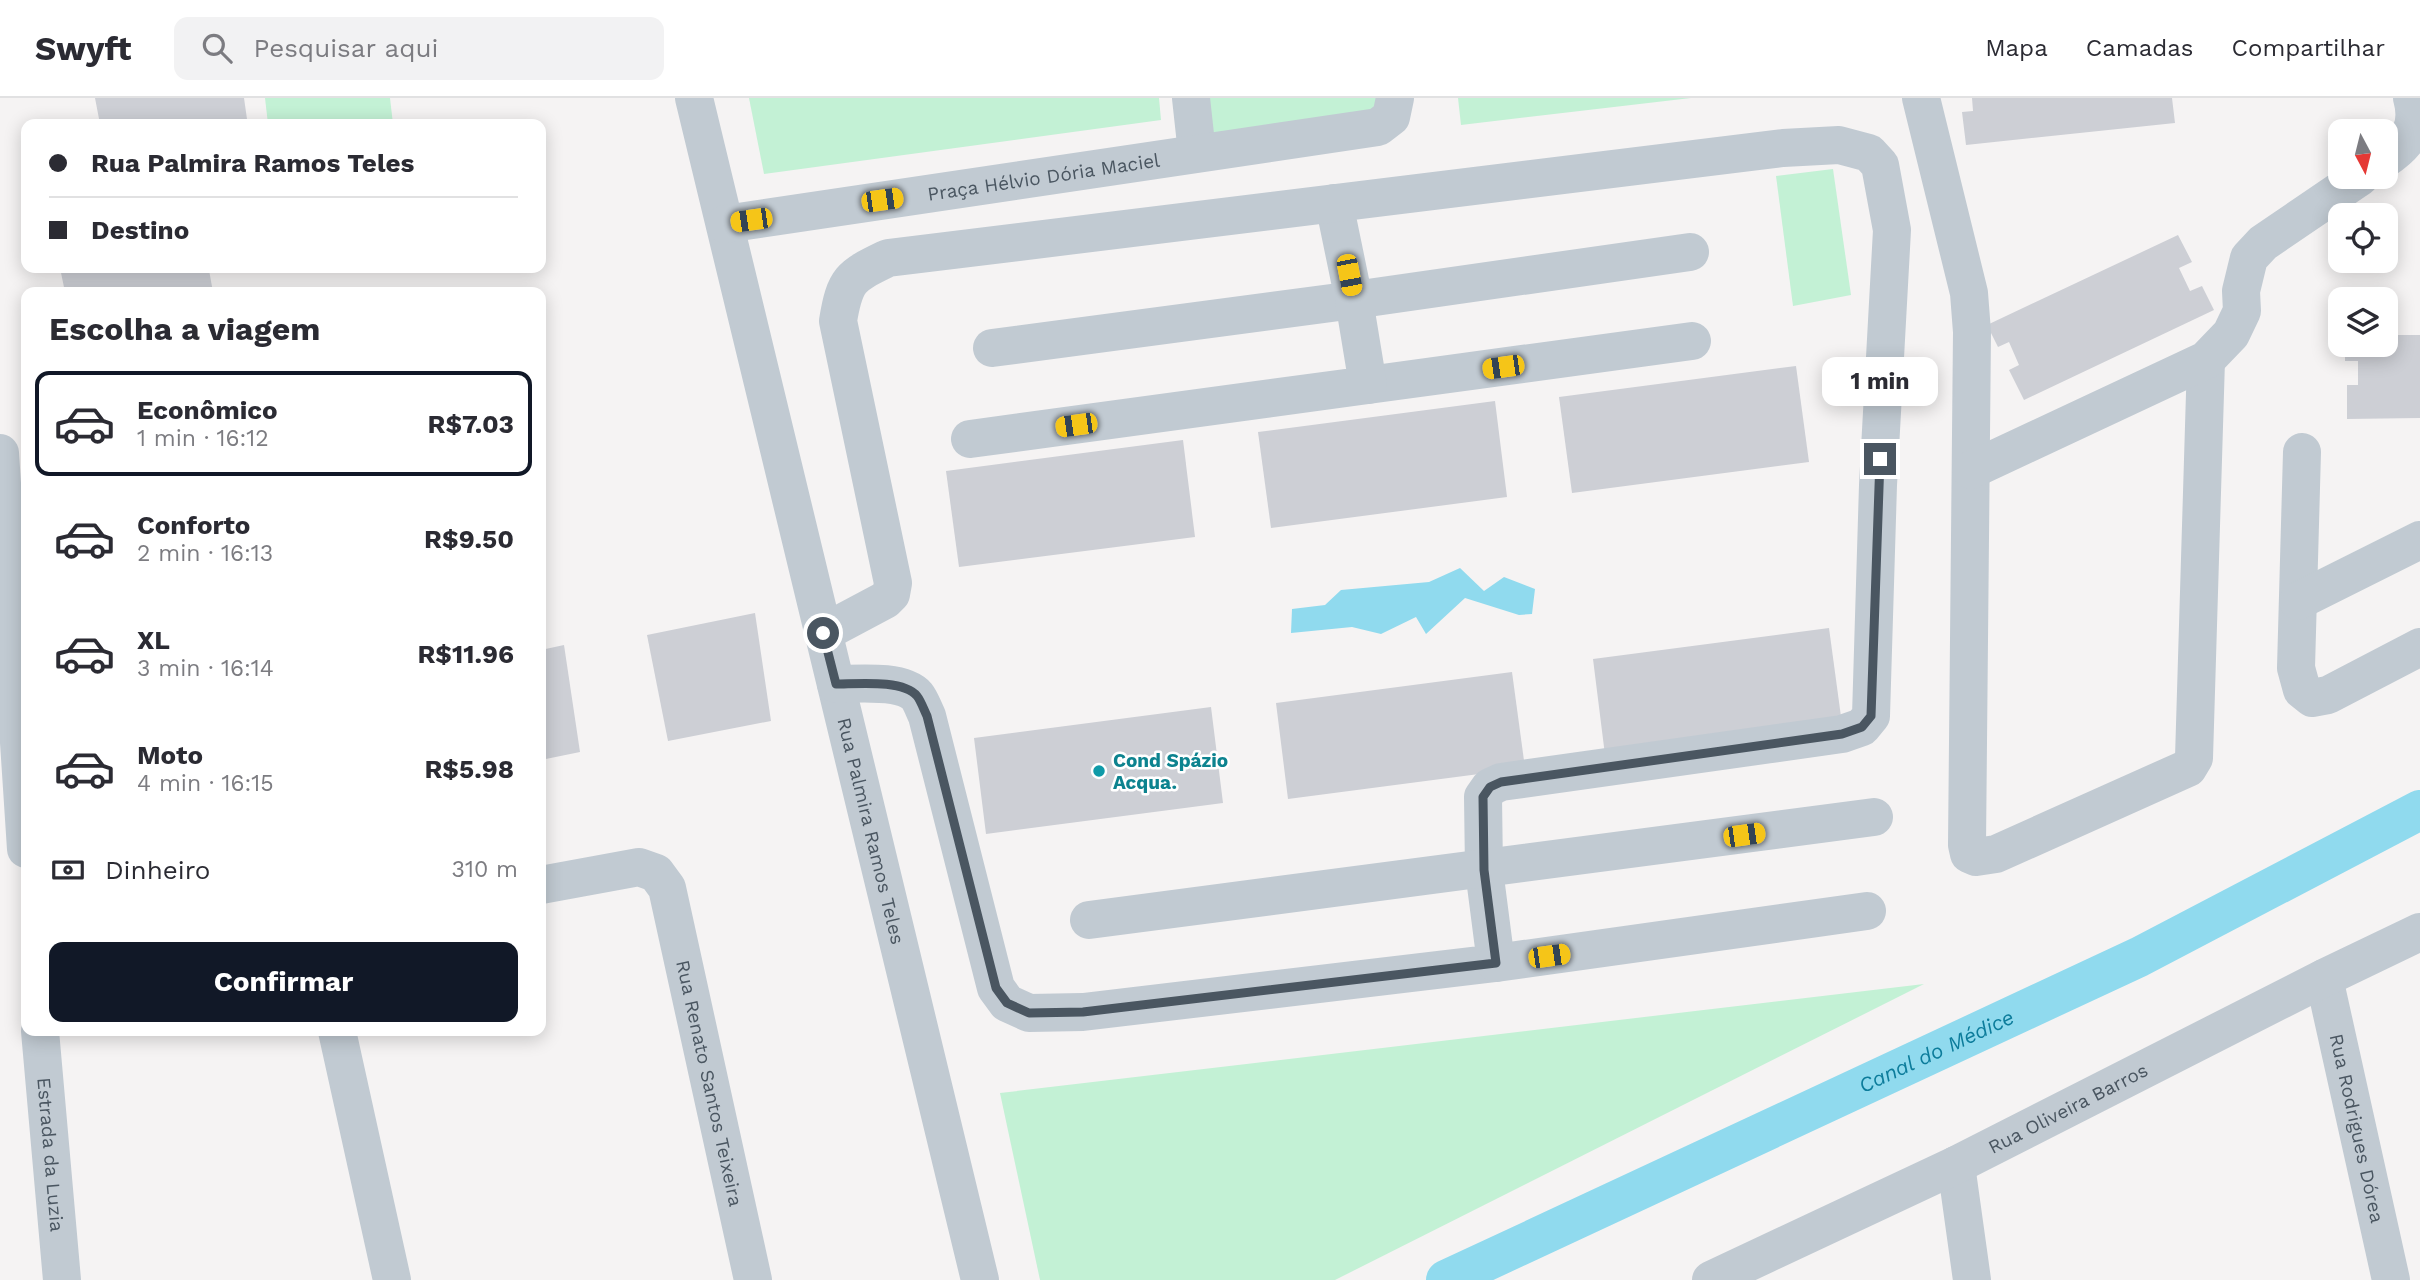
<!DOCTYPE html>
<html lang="pt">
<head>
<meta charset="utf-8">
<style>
  body { margin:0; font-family:"Work Sans",sans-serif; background:#f2f2f3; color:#2b2b33; height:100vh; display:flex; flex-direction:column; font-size:26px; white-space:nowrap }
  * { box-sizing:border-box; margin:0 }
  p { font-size:23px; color:#7c7c81 }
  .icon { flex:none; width:38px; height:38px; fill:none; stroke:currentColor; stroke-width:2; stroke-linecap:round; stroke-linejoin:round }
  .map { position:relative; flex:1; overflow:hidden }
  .sheet { position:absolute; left:21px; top:189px; width:525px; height:749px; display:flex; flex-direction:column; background:#fff; border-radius:14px; box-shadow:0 4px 18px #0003 }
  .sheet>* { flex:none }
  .hud { position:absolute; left:21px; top:21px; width:525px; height:154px; border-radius:14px; box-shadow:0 4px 18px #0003; display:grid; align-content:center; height:154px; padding:0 28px; background:#fff }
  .needle { width:46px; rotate:173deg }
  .buttons { position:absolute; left:2328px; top:21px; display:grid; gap:14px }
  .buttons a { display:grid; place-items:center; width:70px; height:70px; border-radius:14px; background:#fff; box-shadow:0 4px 18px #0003; font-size:35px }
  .end { position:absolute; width:32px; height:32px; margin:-16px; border:9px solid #4a5661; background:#fff; box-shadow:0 0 0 4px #fff }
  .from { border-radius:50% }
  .bubble { position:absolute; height:49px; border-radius:14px; background:#fff; box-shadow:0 4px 18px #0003; font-size:23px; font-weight:700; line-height:49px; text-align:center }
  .car { position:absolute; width:21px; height:42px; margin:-21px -10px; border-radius:9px; box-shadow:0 0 5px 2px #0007; background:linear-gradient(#f5c518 24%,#345 0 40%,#f5c518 0 76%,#345 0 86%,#f5c518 0) }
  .hud b { display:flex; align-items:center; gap:24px; height:66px; font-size:26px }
  .hud b+b { border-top:2px solid #e1e1e2 }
  .hud i { width:18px; height:18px; background:#2b2b33 }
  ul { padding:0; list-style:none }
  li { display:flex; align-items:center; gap:21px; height:105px; margin:0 14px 10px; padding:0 14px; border:4px solid transparent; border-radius:14px }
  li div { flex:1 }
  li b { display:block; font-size:26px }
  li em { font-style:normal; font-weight:700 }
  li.current { border-color:#111827 }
  li>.icon { width:63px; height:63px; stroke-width:1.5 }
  h2 { padding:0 28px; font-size:32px; line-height:84px }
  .pay { display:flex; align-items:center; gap:18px; height:77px; padding:0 28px; font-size:26px }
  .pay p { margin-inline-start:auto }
  .primary-button { display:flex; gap:14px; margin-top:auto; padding:14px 28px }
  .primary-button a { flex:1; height:80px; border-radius:14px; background:#111827; color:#fff; font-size:28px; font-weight:700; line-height:80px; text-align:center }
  header { display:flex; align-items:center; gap:42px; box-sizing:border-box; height:98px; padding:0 35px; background:#fff; border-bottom:2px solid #e1e1e2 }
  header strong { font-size:33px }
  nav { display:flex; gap:38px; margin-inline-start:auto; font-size:24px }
  .search { width:490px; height:63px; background:#f2f2f3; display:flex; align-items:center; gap:18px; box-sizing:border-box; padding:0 24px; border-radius:14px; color:#7c7c81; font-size:26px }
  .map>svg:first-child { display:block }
</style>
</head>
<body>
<header>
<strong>Swyft</strong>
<div class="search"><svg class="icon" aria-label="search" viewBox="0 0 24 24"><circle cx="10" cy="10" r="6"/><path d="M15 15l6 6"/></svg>Pesquisar aqui</div>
<nav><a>Mapa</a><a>Camadas</a><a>Compartilhar</a></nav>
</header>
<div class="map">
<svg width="2420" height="1182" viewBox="0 0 2420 1182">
  <rect width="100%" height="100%" fill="#f5f3f3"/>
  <g fill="#c3f1d5">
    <polygon points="265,0 390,0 393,26 268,26"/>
    <polygon points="749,0 1159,0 1161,22 764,76"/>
    <polygon points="1197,0 1385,0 1371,21 1202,45"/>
    <polygon points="1458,0 1691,0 1461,27"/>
    <polygon points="1833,71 1851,197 1793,208 1776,78"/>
    <polygon points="1924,886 1335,1182 1040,1182 1000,995"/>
  </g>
  <polygon fill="#90daee" points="1460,470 1484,493 1504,479 1535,491 1532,516 1519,517 1465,500 1426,536 1416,519 1381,536 1352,529 1291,535 1292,511 1325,507 1341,492 1429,484"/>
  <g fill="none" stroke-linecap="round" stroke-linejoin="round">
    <path stroke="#90daee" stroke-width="40" id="s1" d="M1446,1182L2139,859L2420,712"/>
  </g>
  <g fill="#cdcfd5">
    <polygon points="95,0 244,0 247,21 237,23 238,26 100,26"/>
    <polygon points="1972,0 2172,0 2175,25 1966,47 1962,14 1973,13"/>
    <polygon points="2178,137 2192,164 2179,170 2190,193 2202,188 2214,212 2024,302 2009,272 2019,267 2009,244 1998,249 1987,227"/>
    <polygon points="60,170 199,170 200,173 209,172 213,194 65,194"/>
    <polygon points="2385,237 2420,237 2420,320 2347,321 2347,287 2358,287 2358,263 2345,263 2345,247 2385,247"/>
    <polygon points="1796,268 1809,364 1572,395 1559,299"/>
    <polygon points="1495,303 1507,399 1271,430 1258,334"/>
    <polygon points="1183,342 1195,439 959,469 946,373"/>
    <polygon points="755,515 771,623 668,643 647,537"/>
    <polygon points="1829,530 1842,626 1605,657 1593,561"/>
    <polygon points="564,547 580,654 541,662 541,552"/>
    <polygon points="1512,574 1525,670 1288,701 1276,605"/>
    <polygon points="1211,609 1223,705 986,736 974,640"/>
  </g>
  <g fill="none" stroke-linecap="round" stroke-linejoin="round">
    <g stroke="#c1cad2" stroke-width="38">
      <path id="s2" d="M694,0L980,1182"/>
      <polyline points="1191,0 1197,55"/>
      <polyline points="1921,0 1969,195 1972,234 1967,747 1969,756 1976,759 1996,756 2188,670 2194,660 2206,262"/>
      <path d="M2385,61C2408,46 2420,29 2412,0"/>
      <path id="s3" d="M725,126L1378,29L1391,19L1395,0"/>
      <polyline points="992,250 1354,202 1334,105"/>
      <polyline points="1368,287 1692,243"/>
      <polyline points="970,341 1368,287 1354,202 1690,154"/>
      <polyline points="2302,354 2296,570 2302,592 2312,600 2328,597 2420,549"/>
      <polyline points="0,355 26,751"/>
      <polyline points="1971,372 2206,262 2231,236 2242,213 2241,193 2249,160 2263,145 2360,79"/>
      <polyline points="2298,503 2420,442"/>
      <path d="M823,535L885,502L891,496L893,485L838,223C845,180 851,178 888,160L1783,50L1839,47L1869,55L1880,67L1892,132L1878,387L1871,618L1862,629L1842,636L1501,684L1490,689L1483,699L1484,772L1496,865L1083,914L1029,915L1007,905L996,890L927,618C924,612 921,603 917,598C902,581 856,586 836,586"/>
      <path id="s4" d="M541,787L639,769L656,775L667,790L753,1182"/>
      <polyline points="1089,822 1874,719"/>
      <polyline points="1496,865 1867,813"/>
      <path id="s5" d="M2324,880L2391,1182"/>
      <path id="s6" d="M40,933L62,1182"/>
      <polyline points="337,933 392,1182"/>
      <polyline points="1956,1067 1972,1182"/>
      <path id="s7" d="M1711,1182L1956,1067L2324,880L2420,834"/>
    </g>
  </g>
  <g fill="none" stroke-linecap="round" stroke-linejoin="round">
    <path stroke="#4a5661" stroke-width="9" d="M823,535L836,586C856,586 903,581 917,598C921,603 924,612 927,618L996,890L1007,905L1029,915L1083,914L1496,865L1484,772L1483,699L1490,689L1501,684L1842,636L1862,629L1871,618L1880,361"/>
  </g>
  <circle fill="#0f9aa8" stroke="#fff" stroke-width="2.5" cx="1099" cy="673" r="7"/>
  <g text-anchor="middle" stroke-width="5" stroke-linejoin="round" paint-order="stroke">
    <g font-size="19" fill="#4a5661" stroke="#fff">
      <text dy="7" stroke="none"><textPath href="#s3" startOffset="322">Praça Hélvio Dória Maciel</textPath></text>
      <text dy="7" stroke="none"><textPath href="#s2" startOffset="754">Rua Palmira Ramos Teles</textPath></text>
      <text dy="7" stroke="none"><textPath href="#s4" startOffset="336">Rua Renato Santos Teixeira</textPath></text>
      <text dy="7" stroke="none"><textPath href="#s7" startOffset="396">Rua Oliveira Barros</textPath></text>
      <text dy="7" stroke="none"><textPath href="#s5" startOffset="154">Rua Rodrigues Dórea</textPath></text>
      <text dy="7" stroke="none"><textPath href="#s6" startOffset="124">Estrada da Luzia</textPath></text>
    </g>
    <g font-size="19" font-weight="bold" fill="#0d838f" stroke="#fff" text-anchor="start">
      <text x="1113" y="669">Cond Spázio<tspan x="1113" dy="22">Acqua.</tspan></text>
    </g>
    <g font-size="21" font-style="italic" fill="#0c7c9b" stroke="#fff">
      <text dy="7" stroke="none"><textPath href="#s1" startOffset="541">Canal do Médice</textPath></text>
    </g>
  </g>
</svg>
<div class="buttons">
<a><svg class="needle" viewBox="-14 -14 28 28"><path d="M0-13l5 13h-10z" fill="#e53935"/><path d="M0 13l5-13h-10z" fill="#7c7c81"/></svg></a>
<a><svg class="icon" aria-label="locate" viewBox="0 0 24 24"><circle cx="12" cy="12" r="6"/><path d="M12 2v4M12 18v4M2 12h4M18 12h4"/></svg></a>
<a><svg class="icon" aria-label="layers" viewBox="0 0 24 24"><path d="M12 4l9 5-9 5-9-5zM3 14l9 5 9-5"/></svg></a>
</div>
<i class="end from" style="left:823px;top:535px"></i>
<i class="end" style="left:1880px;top:361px"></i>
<div class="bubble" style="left:1822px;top:259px;width:116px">1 min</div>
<i class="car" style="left:882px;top:102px;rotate:82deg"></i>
<i class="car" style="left:751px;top:122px;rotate:262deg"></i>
<i class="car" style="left:1349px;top:177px;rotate:169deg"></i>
<i class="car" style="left:1503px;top:269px;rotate:262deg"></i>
<i class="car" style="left:1076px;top:327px;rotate:262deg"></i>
<i class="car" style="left:1744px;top:737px;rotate:82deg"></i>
<i class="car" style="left:1549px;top:858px;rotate:82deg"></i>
<div class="hud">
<b><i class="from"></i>Rua Palmira Ramos Teles</b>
<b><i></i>Destino</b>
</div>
<section class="sheet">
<h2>Escolha a viagem</h2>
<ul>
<li class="current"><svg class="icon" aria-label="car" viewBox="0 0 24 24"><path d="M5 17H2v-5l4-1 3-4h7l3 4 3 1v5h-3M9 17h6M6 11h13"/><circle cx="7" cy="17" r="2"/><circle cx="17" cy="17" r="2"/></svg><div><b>Econômico</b><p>1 min · 16:12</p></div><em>R$7.03</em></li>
<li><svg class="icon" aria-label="car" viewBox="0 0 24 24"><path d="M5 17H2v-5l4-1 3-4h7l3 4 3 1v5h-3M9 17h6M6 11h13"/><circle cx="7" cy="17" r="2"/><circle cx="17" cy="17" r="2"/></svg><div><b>Conforto</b><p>2 min · 16:13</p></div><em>R$9.50</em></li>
<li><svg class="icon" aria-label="car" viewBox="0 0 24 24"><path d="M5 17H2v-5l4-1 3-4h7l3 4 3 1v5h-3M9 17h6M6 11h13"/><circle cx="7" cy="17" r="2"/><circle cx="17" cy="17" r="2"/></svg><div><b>XL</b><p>3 min · 16:14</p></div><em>R$11.96</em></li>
<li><svg class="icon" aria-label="car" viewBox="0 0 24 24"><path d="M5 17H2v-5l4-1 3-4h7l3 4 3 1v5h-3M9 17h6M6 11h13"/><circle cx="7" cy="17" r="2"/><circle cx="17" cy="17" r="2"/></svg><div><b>Moto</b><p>4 min · 16:15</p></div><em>R$5.98</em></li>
</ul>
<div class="pay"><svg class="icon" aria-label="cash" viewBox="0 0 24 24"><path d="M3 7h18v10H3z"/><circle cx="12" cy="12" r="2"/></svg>Dinheiro<p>310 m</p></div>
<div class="primary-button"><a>Confirmar</a></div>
</section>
</div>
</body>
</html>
